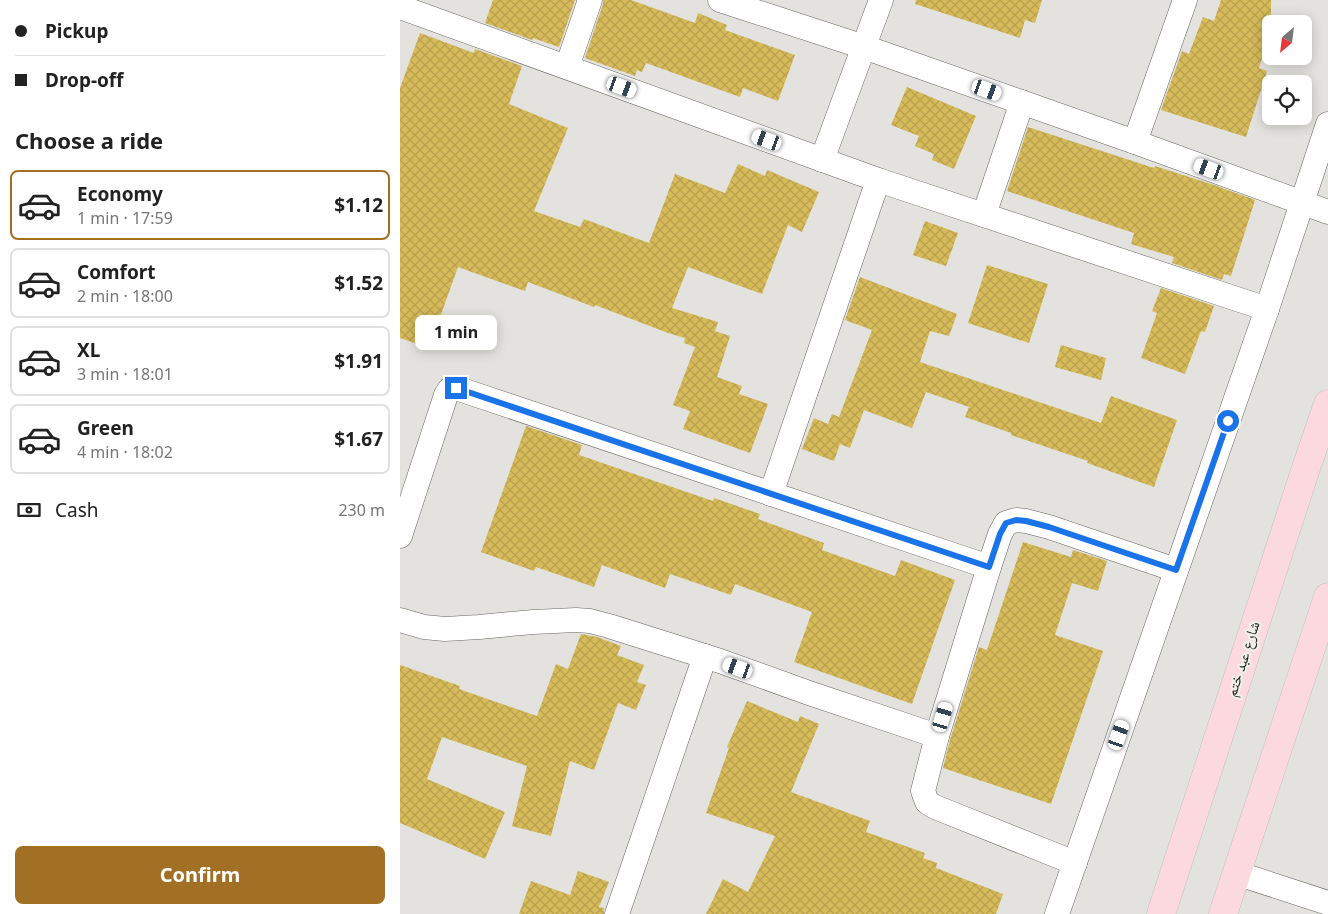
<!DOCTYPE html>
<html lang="en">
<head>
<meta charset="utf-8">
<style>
  body { margin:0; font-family:"Noto Sans","Noto Naskh Arabic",sans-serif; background:#f6f6f6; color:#222; height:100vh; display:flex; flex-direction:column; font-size:19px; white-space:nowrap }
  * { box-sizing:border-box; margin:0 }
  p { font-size:16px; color:#767676 }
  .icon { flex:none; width:28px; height:28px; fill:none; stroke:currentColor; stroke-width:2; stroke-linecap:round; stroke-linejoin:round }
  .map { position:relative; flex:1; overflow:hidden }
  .drawer { display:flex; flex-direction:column; background:#fff; width:400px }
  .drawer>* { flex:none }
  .hud { display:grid; align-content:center; height:110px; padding:0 15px; background:#fff }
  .needle { width:32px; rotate:208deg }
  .tools { position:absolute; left:862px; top:15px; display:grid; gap:10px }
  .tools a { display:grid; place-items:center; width:50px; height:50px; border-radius:8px; background:#fff; box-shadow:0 2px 12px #0003; font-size:25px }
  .end { position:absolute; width:22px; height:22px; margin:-11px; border:6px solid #1a73e8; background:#fff; box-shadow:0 0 0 2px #fff }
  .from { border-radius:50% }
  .bubble { position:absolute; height:35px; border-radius:8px; background:#fff; box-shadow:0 2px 12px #0003; font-size:16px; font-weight:700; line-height:35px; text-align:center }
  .car { position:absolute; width:15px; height:30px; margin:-15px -8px; border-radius:6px; box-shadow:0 0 4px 1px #0007; background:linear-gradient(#fff 24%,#345 0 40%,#fff 0 76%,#345 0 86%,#fff 0) }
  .hud b { display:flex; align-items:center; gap:18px; height:48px; font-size:19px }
  .hud b+b { border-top:1px solid #e0e0e0 }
  .hud i { width:12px; height:12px; background:#222 }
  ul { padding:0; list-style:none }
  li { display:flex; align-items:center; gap:15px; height:70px; margin:0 10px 8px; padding:0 5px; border:2px solid #e0e0e0; border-radius:8px }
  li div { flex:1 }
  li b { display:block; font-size:19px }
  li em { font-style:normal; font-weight:700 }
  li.current { border-color:#a17025 }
  li>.icon { width:45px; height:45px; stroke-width:1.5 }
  h2 { padding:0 15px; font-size:22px; line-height:60px }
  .pay { display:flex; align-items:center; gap:12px; height:55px; padding:0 15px; font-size:19px }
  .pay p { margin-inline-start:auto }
  .button { display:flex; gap:10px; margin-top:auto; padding:10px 15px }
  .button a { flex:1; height:58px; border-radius:8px; background:#a17025; color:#fff; font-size:20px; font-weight:700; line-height:58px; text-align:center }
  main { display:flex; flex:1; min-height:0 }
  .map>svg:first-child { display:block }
</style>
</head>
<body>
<main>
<section class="drawer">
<div class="hud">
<b><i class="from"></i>Pickup</b>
<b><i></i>Drop-off</b>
</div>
<h2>Choose a ride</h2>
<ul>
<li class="current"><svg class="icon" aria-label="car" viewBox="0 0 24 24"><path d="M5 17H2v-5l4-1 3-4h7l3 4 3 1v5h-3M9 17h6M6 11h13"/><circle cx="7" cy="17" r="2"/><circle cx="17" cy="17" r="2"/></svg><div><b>Economy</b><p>1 min · 17:59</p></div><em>$1.12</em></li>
<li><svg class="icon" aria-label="car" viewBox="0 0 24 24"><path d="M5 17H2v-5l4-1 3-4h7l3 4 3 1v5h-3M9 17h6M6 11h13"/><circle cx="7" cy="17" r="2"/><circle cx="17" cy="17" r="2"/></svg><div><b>Comfort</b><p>2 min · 18:00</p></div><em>$1.52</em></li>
<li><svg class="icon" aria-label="car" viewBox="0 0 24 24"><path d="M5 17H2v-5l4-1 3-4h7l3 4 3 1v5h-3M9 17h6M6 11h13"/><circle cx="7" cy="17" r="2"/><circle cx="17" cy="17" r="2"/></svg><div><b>XL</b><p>3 min · 18:01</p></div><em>$1.91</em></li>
<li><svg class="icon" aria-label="car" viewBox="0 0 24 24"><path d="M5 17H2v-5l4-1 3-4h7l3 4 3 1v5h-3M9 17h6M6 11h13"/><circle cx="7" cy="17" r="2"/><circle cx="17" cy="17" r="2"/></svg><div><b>Green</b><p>4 min · 18:02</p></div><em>$1.67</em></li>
</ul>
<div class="pay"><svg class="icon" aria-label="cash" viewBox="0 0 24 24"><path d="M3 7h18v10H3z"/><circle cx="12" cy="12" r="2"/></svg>Cash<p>230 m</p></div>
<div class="button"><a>Confirm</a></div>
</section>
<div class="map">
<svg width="928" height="914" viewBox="0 0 928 914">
  <defs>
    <pattern id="building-cross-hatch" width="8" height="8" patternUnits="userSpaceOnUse" patternTransform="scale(1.25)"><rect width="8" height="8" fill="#d7bb5a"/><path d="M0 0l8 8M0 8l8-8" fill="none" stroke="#b8a04e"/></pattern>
  </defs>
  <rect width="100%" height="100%" fill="#e3e2de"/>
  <g fill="url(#building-cross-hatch)">
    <polygon points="93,0 175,0 159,47 133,38 132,40 85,23"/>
    <polygon points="203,0 231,0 295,23 298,13 327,25 325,30 395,55 378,101 343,88 340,97 246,63 242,72 237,70 235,76 185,58 203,4"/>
    <polygon points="516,0 642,0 635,23 625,20 620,38 515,4"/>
    <polygon points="821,0 871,0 871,29 859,68 867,71 846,137 761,110 782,51 789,54 803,17 814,21"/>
    <polygon points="20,33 74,53 75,49 122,66 109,104 168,128 134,211 180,227 184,219 249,243 275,174 325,193 338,164 365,176 367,170 419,192 402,232 388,225 362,294 288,267 272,308 318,322 315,331 330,336 317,377 342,386 339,394 368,404 350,453 283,429 290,411 273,405 295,347 284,343 285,338 268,333 195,305 194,307 128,282 125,291 58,267 29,348 0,338 0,88"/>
    <polygon points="507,87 576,116 554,169 532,160 534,154 515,146 519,136 491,125"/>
    <polygon points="628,127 754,168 755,166 814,185 855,200 831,276 824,274 822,280 772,263 774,257 731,244 734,233 607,191"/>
    <polygon points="525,221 558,233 546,266 513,255"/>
    <polygon points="587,265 648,284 629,343 568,323"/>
    <polygon points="460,277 557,314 549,336 530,331 520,362 701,423 711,396 777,420 754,487 687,463 688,461 611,435 611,433 565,417 569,407 526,392 512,428 464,410 450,448 440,444 434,461 402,449 414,418 428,424 432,414 439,417 472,330 445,320"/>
    <polygon points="761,288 814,306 805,332 801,331 785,374 741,358 757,313 752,311"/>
    <polygon points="661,345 706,358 701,380 655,367"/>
    <polygon points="126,426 182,445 179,455 313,501 314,498 360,514 358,519 424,543 422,550 495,576 501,560 555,580 512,704 394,662 412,612 335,584 331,595 270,574 265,588 202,565 194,587 136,567 134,571 81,552"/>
    <polygon points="623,542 671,557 673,550 707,561 698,591 672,583 655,635 703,651 651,804 543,768 550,740 579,647 587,650"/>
    <polygon points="181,634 197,637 221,646 217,655 244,665 237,682 246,685 236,710 218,703 194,770 170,761 151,836 112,826 127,766 42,737 27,779 105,812 85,859 0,823 0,665 60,686 59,689 137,716 156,664 168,669"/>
    <polygon points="347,701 398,722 400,716 419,724 391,792 470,821 466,832 525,853 523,858 537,863 536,868 603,894 596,914 306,914 323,879 348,892 375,836 306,813 329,748 327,747"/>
    <polygon points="178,871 209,882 199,907 204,908 204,914 119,914 131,881 170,895"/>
  </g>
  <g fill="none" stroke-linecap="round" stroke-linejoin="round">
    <g stroke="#676663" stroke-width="25">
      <g id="minor">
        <polyline points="320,0 464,47 735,142 928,212"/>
        <polyline points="0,7 478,180 867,309"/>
        <polyline points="167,67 190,0"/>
        <polyline points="735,142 785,0"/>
        <polyline points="422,160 481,0"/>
        <polyline points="584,215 622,102"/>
        <polyline points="371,494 478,180"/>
        <polyline points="0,536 46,395 50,389 56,388 589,567 537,736 523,791 527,802 535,807 675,863"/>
        <polyline points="589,567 600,534 606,523 616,520 626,521 649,527 776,570"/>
        <polyline points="0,620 24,627 45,629 79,627 133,622 176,620 190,621 209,626 320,661 409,693 537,736"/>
        <polyline points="836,873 928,903"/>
        <polyline points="217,914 305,656"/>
        <polyline points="657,914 867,309 928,124"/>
      </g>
    </g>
    <g stroke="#c0c0bf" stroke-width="29">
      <g id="primary">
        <polyline points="761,914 905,471 928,404"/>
        <polyline points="823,914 928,597"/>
      </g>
    </g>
    <use href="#minor" stroke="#fff" stroke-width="24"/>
    <use href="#primary" stroke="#fbd9df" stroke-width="28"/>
  </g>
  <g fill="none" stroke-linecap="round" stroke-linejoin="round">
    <polyline stroke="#1a73e8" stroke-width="6" points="56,388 589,567 600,534 606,523 616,520 626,521 649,527 776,570 828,421"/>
  </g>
  <g text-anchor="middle" stroke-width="4.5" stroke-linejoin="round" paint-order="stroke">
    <g font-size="15" fill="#1e1e1c" stroke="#f0efeb">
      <text transform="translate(843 659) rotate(-72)" y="5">شارع عبد ختم</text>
    </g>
  </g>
</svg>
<div class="tools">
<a><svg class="needle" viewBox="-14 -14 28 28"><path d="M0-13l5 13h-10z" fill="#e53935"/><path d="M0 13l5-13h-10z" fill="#767676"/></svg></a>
<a><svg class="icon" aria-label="locate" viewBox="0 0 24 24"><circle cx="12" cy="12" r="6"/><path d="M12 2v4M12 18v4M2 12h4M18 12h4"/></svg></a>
</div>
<i class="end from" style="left:828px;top:421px"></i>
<i class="end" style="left:56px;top:388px"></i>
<div class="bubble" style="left:15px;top:315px;width:82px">1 min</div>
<i class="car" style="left:222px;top:87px;rotate:110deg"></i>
<i class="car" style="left:587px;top:90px;rotate:110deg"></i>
<i class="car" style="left:367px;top:140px;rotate:290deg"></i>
<i class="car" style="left:809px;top:169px;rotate:290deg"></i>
<i class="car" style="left:338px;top:668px;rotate:290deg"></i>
<i class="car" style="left:543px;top:717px;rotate:17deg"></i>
<i class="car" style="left:719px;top:735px;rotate:19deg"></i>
</div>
</main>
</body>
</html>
